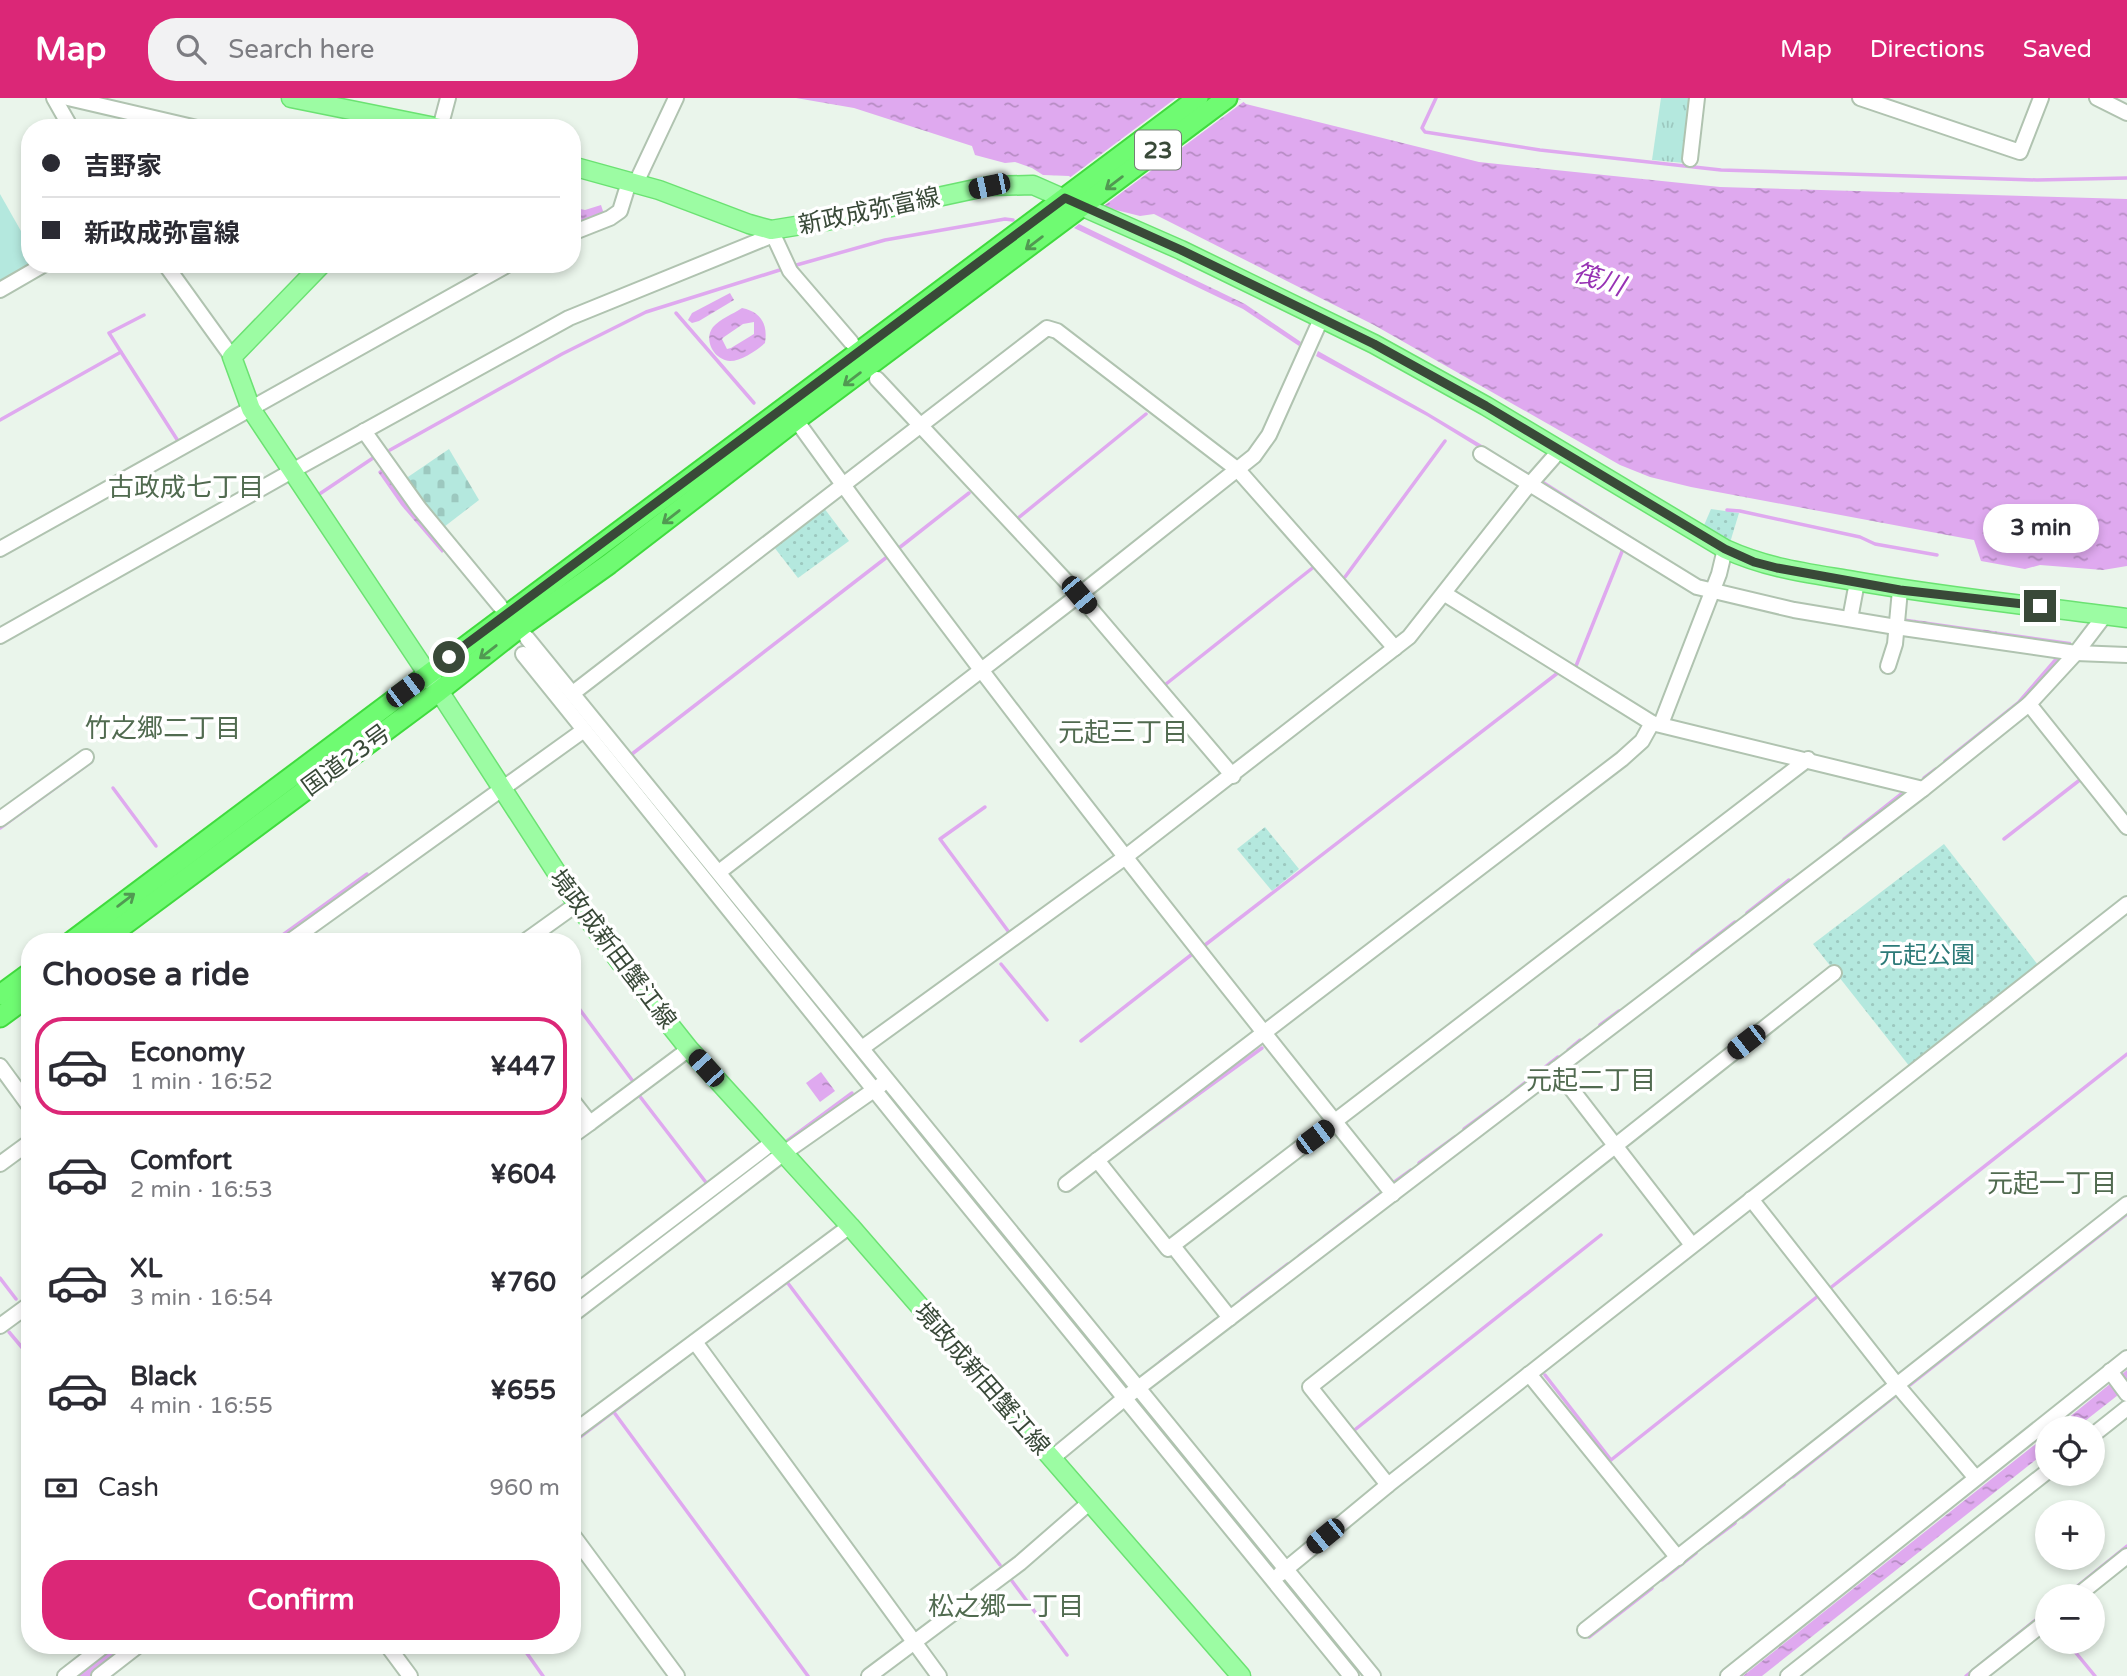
<!DOCTYPE html>
<html lang="en">
<head>
<meta charset="utf-8">
<style>
  body { margin:0; font-family:"Varela Round","Noto Sans JP",sans-serif; background:#f2f2f3; color:#2b2b33; height:100vh; display:flex; flex-direction:column; font-size:26px; white-space:nowrap }
  * { box-sizing:border-box; margin:0 }
  p { font-size:23px; color:#7c7c81 }
  .icon { flex:none; width:38px; height:38px; fill:none; stroke:currentColor; stroke-width:2; stroke-linecap:round; stroke-linejoin:round }
  .map { position:relative; flex:1; overflow:hidden }
  .drawer { position:absolute; left:21px; top:835px; width:560px; height:721px; display:flex; flex-direction:column; background:#fff; border-radius:28px; box-shadow:0 4px 10px #0003 }
  .drawer>* { flex:none }
  .top-card { position:absolute; left:21px; top:21px; width:560px; height:154px; border-radius:28px; box-shadow:0 4px 10px #0003; display:grid; align-content:center; height:154px; padding:0 21px; background:#fff }
  .controls { position:absolute; left:2035px; top:1318px; display:grid; gap:14px }
  .controls a { display:grid; place-items:center; width:70px; height:70px; border-radius:50%; background:#fff; box-shadow:0 4px 10px #0003; font-size:35px }
  .end { position:absolute; width:32px; height:32px; margin:-16px; border:9px solid #394938; background:#fff; box-shadow:0 0 0 4px #fff }
  .from { border-radius:50% }
  .bubble { position:absolute; height:49px; border-radius:24px; background:#fff; box-shadow:0 4px 10px #0003; font-size:23px; font-weight:700; line-height:49px; text-align:center }
  .car { position:absolute; width:21px; height:42px; margin:-21px -10px; border-radius:9px; box-shadow:0 0 5px 2px #0007; background:linear-gradient(#222 24%,#8ab4d8 0 40%,#222 0 76%,#8ab4d8 0 86%,#222 0) }
  .top-card b { display:flex; align-items:center; gap:24px; height:66px; font-size:26px }
  .top-card b+b { border-top:2px solid #e1e1e2 }
  .top-card i { width:18px; height:18px; background:#2b2b33 }
  ul { padding:0; list-style:none }
  li { display:flex; align-items:center; gap:21px; height:98px; margin:0 14px 10px; padding:0 7px; border:4px solid transparent; border-radius:28px }
  li div { flex:1 }
  li b { display:block; font-size:26px }
  li em { font-style:normal; font-weight:700 }
  li.active { border-color:#db2777 }
  li>.icon { width:63px; height:63px; stroke-width:1.5 }
  h2 { padding:0 21px; font-size:32px; line-height:84px }
  .pay { display:flex; align-items:center; gap:18px; height:77px; padding:0 21px; font-size:26px }
  .pay p { margin-inline-start:auto }
  .primary-button { display:flex; gap:14px; margin-top:auto; padding:14px 21px }
  .primary-button a { flex:1; height:80px; border-radius:28px; background:#db2777; color:#fff; font-size:28px; font-weight:700; line-height:80px; text-align:center }
  header { display:flex; align-items:center; gap:42px; box-sizing:border-box; height:98px; padding:0 35px; background:#db2777; color:#fff }
  header strong { font-size:33px }
  nav { display:flex; gap:38px; margin-inline-start:auto; font-size:24px }
  .search { width:490px; height:63px; background:#f2f2f3; display:flex; align-items:center; gap:18px; box-sizing:border-box; padding:0 24px; border-radius:28px; color:#7c7c81; font-size:26px }
  .map>svg:first-child { display:block }
</style>
</head>
<body>
<header>
<strong>Map</strong>
<div class="search"><svg class="icon" aria-label="search" viewBox="0 0 24 24"><circle cx="10" cy="10" r="6"/><path d="M15 15l6 6"/></svg>Search here</div>
<nav><a>Map</a><a>Directions</a><a>Saved</a></nav>
</header>
<div class="map">
<svg width="2127" height="1578" viewBox="0 0 2127 1578">
  <defs>
    <pattern id="grass-tufts" width="24" height="20" patternUnits="userSpaceOnUse" patternTransform="scale(1.75)"><rect width="24" height="20" fill="#b4e8de"/><path d="M3 7l-1-3M5 7V3M7 7l1-3M15 17l-1-3M17 17v-4M19 17l1-3" fill="none" stroke="#9cc8bf"/></pattern>
    <pattern id="cemetery-stones" width="16" height="16" patternUnits="userSpaceOnUse" patternTransform="scale(1.75)"><rect width="16" height="16" fill="#b4e8de"/><path d="M2 7V4a2 2 0 0 1 4 0v3zM10 15v-3a2 2 0 0 1 4 0v3z" fill="#9cc8bf"/></pattern>
    <pattern id="park-dots" width="8" height="8" patternUnits="userSpaceOnUse" patternTransform="scale(1.75)"><rect width="8" height="8" fill="#b4e8de"/><path d="M2 2h.1M6 6h.1" fill="none" stroke="#9cc8bf" stroke-width="1.8" stroke-linecap="round"/></pattern>
    <pattern id="water-ripples" width="26" height="14" patternUnits="userSpaceOnUse" patternTransform="scale(1.75)"><rect width="26" height="14" fill="#dfa9ef"/><path d="M2 4q2-2 4 0t4 0M15 11q2-2 4 0t4 0" fill="none" stroke="#b68cc3"/></pattern>
  </defs>
  <rect width="100%" height="100%" fill="#eaf5eb"/>
  <polygon fill="url(#grass-tufts)" points="1661,0 1693,0 1684,65 1652,62"/>
  <polygon fill="url(#cemetery-stones)" points="449,351 479,402 444,429 405,381"/>
  <g fill="url(#park-dots)">
    <polygon points="824,410 849,443 798,480 774,449"/>
    <polygon points="1711,411 1739,415 1729,448 1702,432"/>
    <polygon points="1265,729 1299,771 1272,793 1237,751"/>
    <polygon points="1944,746 2038,867 1910,969 1813,846"/>
  </g>
  <polygon fill="#b4e8de" points="0,96 30,149 30,166 0,183"/>
  <g fill="url(#water-ripples)" fill-rule="evenodd">
    <polygon points="796,0 1239,0 1246,6 1479,64 1720,89 2127,101 2127,468 2103,472 2040,467 2025,471 1981,463 1974,442 1691,389 1650,379 1620,367 1374,227 1154,116 1140,118 1104,109 1069,78 1043,77 1032,70 1015,64 1005,65 975,57 972,48 854,10"/>
    <polygon points="601,107 604,116 575,128 572,109 585,112"/>
    <polygon points="1079,126 1245,206 1301,244 1299,248 1243,211 1074,130"/>
    <polygon points="730,195 734,202 699,223 692,225 688,222 692,215"/>
    <path d="M742,210C761,214 768,226 765,245C756,253 741,263 730,263C714,262 703,242 713,229C720,221 733,216 742,210ZM754,224V236L731,250L727,251L722,241L724,239L743,226Z"/>
    <polygon points="1318,253 1425,313 1529,375 1528,380 1427,318 1316,258"/>
    <polygon points="381,371 444,453 442,455 401,407 378,374"/>
    <polygon points="1544,383 1697,480 1706,482 1706,485 1696,483 1542,387"/>
    <polygon points="1902,520 2071,544 2071,547 1902,524"/>
    <polygon points="821,974 835,993 820,1004 806,985"/>
    <polygon points="769,1054 773,1058 572,1210 572,1203"/>
    <polygon points="2127,1272 2127,1290 2076,1330 2056,1330"/>
    <polygon points="2047,1337 2047,1353 1762,1578 1743,1578"/>
    <polygon points="118,1547 130,1547 90,1578 77,1578"/>
  </g>
  <polygon fill="#eaf5eb" points="1176,0 1246,2 1101,110 1068,81"/>
  <g fill="none" stroke-linecap="round" stroke-linejoin="round">
    <g stroke="#dfa9ef" stroke-width="3.5">
      <polyline points="1436,0 1422,30 1425,34 1540,52 1721,72 2037,82 2127,80"/>
      <polyline points="418,166 418,167"/>
      <polyline points="793,168 885,142 1005,121 1013,122"/>
      <polyline points="676,215 754,305"/>
      <polyline points="121,254 178,343"/>
      <polyline points="0,322 121,254 109,235 144,217"/>
      <polyline points="390,352 562,256 646,214 786,170"/>
      <polyline points="318,397 373,360"/>
      <polyline points="1727,412 1740,413 1860,439 1875,446 1937,457"/>
      <polyline points="1017,421 1146,316"/>
      <polyline points="899,450 969,395"/>
      <polyline points="1345,479 1445,343"/>
      <polyline points="1576,568 1623,451"/>
      <polyline points="1166,586 1315,468"/>
      <polyline points="632,656 887,459"/>
      <polyline points="1945,663 2019,604 2058,559"/>
      <polyline points="1924,680 1936,671"/>
      <polyline points="113,690 156,748"/>
      <polyline points="985,709 940,741 1011,837"/>
      <polyline points="0,730 91,664"/>
      <polyline points="1844,741 1901,696"/>
      <polyline points="2004,741 2081,681 2079,679"/>
      <polyline points="1747,815 1789,782"/>
      <polyline points="273,844 367,776"/>
      <polyline points="1205,847 1559,574"/>
      <polyline points="1692,857 1735,824"/>
      <polyline points="1001,866 1047,922"/>
      <polyline points="572,901 632,982"/>
      <polyline points="1600,927 1619,913"/>
      <polyline points="1081,943 1191,857"/>
      <polyline points="1568,952 1580,942"/>
      <polyline points="1512,995 1558,959"/>
      <polyline points="638,996 708,1087"/>
      <polyline points="1464,1031 1502,1003"/>
      <polyline points="1138,1040 1262,950"/>
      <polyline points="787,1043 852,995"/>
      <polyline points="1419,1065 1455,1039"/>
      <polyline points="1393,1085 1411,1072"/>
      <polyline points="1324,1139 1380,1096"/>
      <polyline points="1299,1158 1312,1148"/>
      <polyline points="0,1180 16,1201"/>
      <polyline points="1829,1191 2127,956"/>
      <polyline points="1242,1201 1288,1166"/>
      <polyline points="1207,1229 1215,1222"/>
      <polyline points="9,1234 30,1259"/>
      <polyline points="710,1241 787,1184 1000,1467"/>
      <polyline points="1160,1264 1196,1237"/>
      <polyline points="1545,1277 1611,1362 1818,1198 1821,1202"/>
      <polyline points="1910,1287 2127,1116"/>
      <polyline points="613,1313 808,1578"/>
      <polyline points="1155,1327 1274,1472"/>
      <polyline points="1354,1335 1352,1334 1601,1137"/>
      <polyline points="572,1345 692,1254"/>
      <polyline points="1793,1379 1894,1299"/>
      <polyline points="1742,1419 1784,1386"/>
      <polyline points="1708,1445 1735,1425"/>
      <polyline points="1662,1482 1696,1455"/>
      <polyline points="1012,1483 1067,1557"/>
      <polyline points="2065,1498 2127,1448"/>
      <polyline points="1589,1539 1652,1490"/>
      <polyline points="2067,1544 2095,1578"/>
      <polyline points="521,1547 543,1578"/>
      <polyline points="1966,1578 2048,1512"/>
    </g>
    <g stroke="#b0c3b0" stroke-width="18">
      <g id="minor">
        <polyline points="54,0 71,30"/>
        <polyline points="68,0 197,30"/>
        <polyline points="1860,0 2020,54 2041,0"/>
        <polyline points="2097,0 2127,15"/>
        <polyline points="440,30 448,0"/>
        <polyline points="1690,61 1697,0"/>
        <polyline points="635,87 676,0"/>
        <polyline points="572,135 610,120 620,113 629,84"/>
        <polyline points="165,166 232,259"/>
        <polyline points="0,192 45,166"/>
        <polyline points="877,281 1079,497 1233,678"/>
        <path d="M796,322C987,587 1189,842 1393,1096"/>
        <polyline points="364,333 419,410 500,508"/>
        <polyline points="1481,356 1697,489 1794,512 1896,529 2076,555 2127,557"/>
        <polyline points="0,451 509,166"/>
        <polyline points="1445,496 1652,625 1923,691"/>
        <polyline points="1850,521 1857,484"/>
        <polyline points="0,538 292,373 569,220 766,140 771,132 790,173 851,244"/>
        <polyline points="527,540 1373,1578"/>
        <polyline points="523,556 929,1060 1351,1578"/>
        <polyline points="1888,568 1895,546 1900,492"/>
        <polyline points="573,595 1047,230 1057,233 1238,372 1395,550"/>
        <polyline points="2029,606 2127,729"/>
        <polyline points="1661,626 1719,476 1725,451"/>
        <polyline points="0,721 86,659"/>
        <polyline points="719,774 1079,497 1254,358 1269,337 1321,221"/>
        <polyline points="289,844 584,632"/>
        <polyline points="524,844 577,806"/>
        <polyline points="862,950 1124,760 1409,539 1524,393 1560,352"/>
        <polyline points="0,968 30,1009"/>
        <polyline points="1556,971 1692,1147"/>
        <polyline points="572,1002 590,1025 572,1038"/>
        <polyline points="590,1025 689,951"/>
        <polyline points="1097,1062 1168,1151 1808,661"/>
        <polyline points="0,1066 30,1044"/>
        <polyline points="1066,1086 1622,661 1642,643 1652,625"/>
        <polyline points="1751,1101 1897,1287 1975,1379"/>
        <polyline points="1173,1148 1230,1220"/>
        <polyline points="572,1197 773,1044"/>
        <polyline points="572,1217 784,1055 881,987"/>
        <polyline points="0,1228 30,1206"/>
        <polyline points="695,1244 939,1578"/>
        <polyline points="2110,1273 2127,1296"/>
        <polyline points="1529,1276 1678,1460"/>
        <polyline points="572,1335 850,1128"/>
        <polyline points="2093,1337 2127,1310"/>
        <polyline points="1051,1361 1125,1300 1923,691 2029,606 2076,555 2105,517"/>
        <polyline points="1388,1387 1310,1289 1834,875"/>
        <polyline points="572,1436 677,1578"/>
        <polyline points="1280,1476 1388,1387 2127,806"/>
        <polyline points="2077,1498 2127,1458"/>
        <polyline points="1585,1532 2127,1106"/>
        <polyline points="387,1547 410,1578"/>
        <polyline points="65,1578 105,1547"/>
        <polyline points="99,1578 139,1547"/>
        <polyline points="869,1578 1020,1465 1089,1405"/>
        <polyline points="1728,1578 2127,1260"/>
        <polyline points="1788,1578 2048,1373"/>
        <polyline points="1977,1578 2048,1522"/>
      </g>
    </g>
    <g stroke="#6be272" stroke-width="21">
      <g id="major">
        <polyline points="291,0 440,30"/>
        <path d="M572,68L659,92L749,126L771,132L826,123L989,88L1033,87L1181,152L1374,246L1486,308L1725,451C1769,471 1808,475 1855,483C1945,499 2036,508 2127,520"/>
        <polyline points="322,166 232,259 251,311 439,593 577,806 626,872 689,951 850,1128 1241,1578"/>
      </g>
    </g>
    <g stroke="#40db3e" stroke-width="23">
      <g id="highway">
        <polyline points="71,844 1198,0"/>
        <polyline points="101,844 439,593 523,527 609,466 796,322 1227,0"/>
        <polyline points="0,897 30,875"/>
        <polyline points="0,919 30,897"/>
      </g>
    </g>
    <use href="#minor" stroke="#fff" stroke-width="14"/>
    <use href="#major" stroke="#9cfca3" stroke-width="18"/>
    <use href="#highway" stroke="#6ffb72" stroke-width="19"/>
  </g>
  <defs><path id="oneway-shaft" d="M-6 0H5M1.5-3L5.5 0L1.5 3" fill="none" stroke-width="1.6" stroke-linecap="round" stroke-linejoin="round" transform="scale(1.75)"/></defs>
  <g stroke="#519952">
    <use href="#oneway-shaft" transform="translate(1114 85) rotate(143)"/>
    <use href="#oneway-shaft" transform="translate(1034 145) rotate(143)"/>
    <use href="#oneway-shaft" transform="translate(852 281) rotate(143)"/>
    <use href="#oneway-shaft" transform="translate(671 419) rotate(142)"/>
    <use href="#oneway-shaft" transform="translate(488 554) rotate(142)"/>
    <use href="#oneway-shaft" transform="translate(126 802) rotate(-37)"/>
  </g>
  <g fill="none" stroke-linecap="round" stroke-linejoin="round">
    <polyline stroke="#394938" stroke-width="9" points="449,559 1065,100 1181,152 1374,246 1486,308 1725,451 1754,464 1777,470 1900,492 2040,508"/>
  </g>
  <g text-anchor="middle" stroke-width="7" stroke-linejoin="round" paint-order="stroke">
    <rect fill="#fff" stroke="#748074" stroke-width="2" x="1135" y="32.5" width="46" height="39" rx="5"/>
    <g font-size="23" font-weight="bold" fill="#394938">
      <text x="1158" y="60">23</text>
    </g>
    <g font-size="24" fill="#394938" stroke="#fff">
      <text transform="translate(869 113) rotate(-12)" y="8">新政成弥富線</text>
      <text transform="translate(346 662) rotate(-36)" y="8">国道23号</text>
      <text transform="translate(613 851) rotate(53)" y="8">境政成新田蟹江線</text>
      <text transform="translate(982 1281) rotate(49)" y="8">境政成新田蟹江線</text>
    </g>
    <g font-size="24" fill="#2c7a78" stroke="#fff">
      <text x="1927" y="865">元起公園</text>
    </g>
    <g font-size="26" font-style="italic" fill="#9732b4" stroke="#fff">
      <text transform="translate(1599 181) rotate(18)" y="9">筏川</text>
    </g>
    <g font-size="26" fill="#516b50" stroke="#fff">
      <text x="186" y="398">古政成七丁目</text>
      <text x="163" y="639">竹之郷二丁目</text>
      <text x="1123" y="643">元起三丁目</text>
      <text x="1591" y="991">元起二丁目</text>
      <text x="2052" y="1094">元起一丁目</text>
      <text x="1006" y="1517">松之郷一丁目</text>
    </g>
  </g>
</svg>
<div class="controls">
<a><svg class="icon" aria-label="locate" viewBox="0 0 24 24"><circle cx="12" cy="12" r="6"/><path d="M12 2v4M12 18v4M2 12h4M18 12h4"/></svg></a>
<a>+</a>
<a>−</a>
</div>
<i class="end from" style="left:449px;top:559px"></i>
<i class="end" style="left:2040px;top:508px"></i>
<div class="bubble" style="left:1983px;top:406px;width:116px">3 min</div>
<i class="car" style="left:989px;top:88px;rotate:258deg"></i>
<i class="car" style="left:1079px;top:497px;rotate:140deg"></i>
<i class="car" style="left:405px;top:592px;rotate:53deg"></i>
<i class="car" style="left:1746px;top:944px;rotate:232deg"></i>
<i class="car" style="left:706px;top:970px;rotate:318deg"></i>
<i class="car" style="left:1315px;top:1039px;rotate:53deg"></i>
<i class="car" style="left:1325px;top:1438px;rotate:231deg"></i>
<div class="top-card">
<b><i class="from"></i>吉野家</b>
<b><i></i>新政成弥富線</b>
</div>
<section class="drawer">
<h2>Choose a ride</h2>
<ul>
<li class="active"><svg class="icon" aria-label="car" viewBox="0 0 24 24"><path d="M5 17H2v-5l4-1 3-4h7l3 4 3 1v5h-3M9 17h6M6 11h13"/><circle cx="7" cy="17" r="2"/><circle cx="17" cy="17" r="2"/></svg><div><b>Economy</b><p>1 min · 16:52</p></div><em>¥447</em></li>
<li><svg class="icon" aria-label="car" viewBox="0 0 24 24"><path d="M5 17H2v-5l4-1 3-4h7l3 4 3 1v5h-3M9 17h6M6 11h13"/><circle cx="7" cy="17" r="2"/><circle cx="17" cy="17" r="2"/></svg><div><b>Comfort</b><p>2 min · 16:53</p></div><em>¥604</em></li>
<li><svg class="icon" aria-label="car" viewBox="0 0 24 24"><path d="M5 17H2v-5l4-1 3-4h7l3 4 3 1v5h-3M9 17h6M6 11h13"/><circle cx="7" cy="17" r="2"/><circle cx="17" cy="17" r="2"/></svg><div><b>XL</b><p>3 min · 16:54</p></div><em>¥760</em></li>
<li><svg class="icon" aria-label="car" viewBox="0 0 24 24"><path d="M5 17H2v-5l4-1 3-4h7l3 4 3 1v5h-3M9 17h6M6 11h13"/><circle cx="7" cy="17" r="2"/><circle cx="17" cy="17" r="2"/></svg><div><b>Black</b><p>4 min · 16:55</p></div><em>¥655</em></li>
</ul>
<div class="pay"><svg class="icon" aria-label="cash" viewBox="0 0 24 24"><path d="M3 7h18v10H3z"/><circle cx="12" cy="12" r="2"/></svg>Cash<p>960 m</p></div>
<div class="primary-button"><a>Confirm</a></div>
</section>
</div>
</body>
</html>
